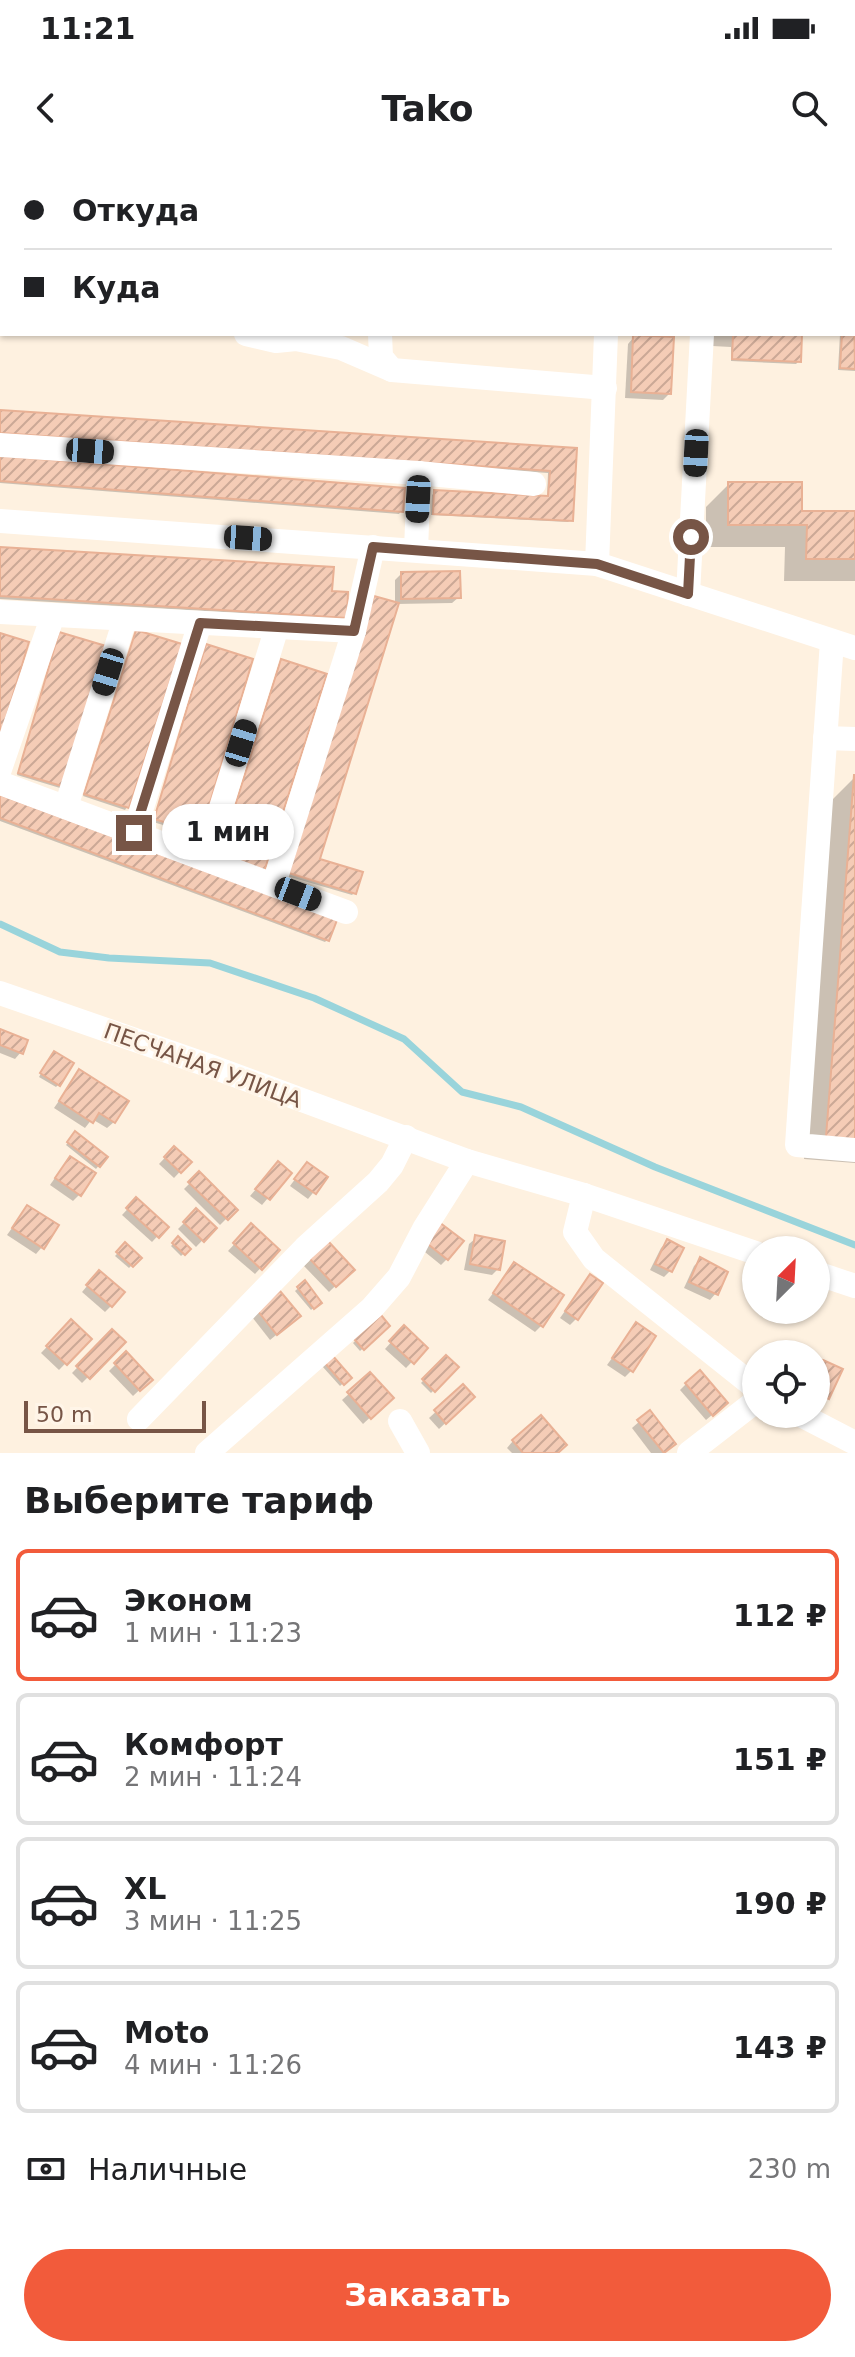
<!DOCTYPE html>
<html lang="ru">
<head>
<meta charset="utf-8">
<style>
  body { margin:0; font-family:"DejaVu Sans",sans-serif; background:#f6f6f6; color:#202124; height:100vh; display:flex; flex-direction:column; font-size:30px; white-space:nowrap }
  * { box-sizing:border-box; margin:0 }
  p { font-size:26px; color:#757577 }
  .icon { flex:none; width:44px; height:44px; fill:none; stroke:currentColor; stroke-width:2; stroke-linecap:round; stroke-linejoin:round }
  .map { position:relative; height:1293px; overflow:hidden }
  .drawer { display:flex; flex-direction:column; background:#fff; flex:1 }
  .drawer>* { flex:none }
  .hud { position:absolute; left:0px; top:0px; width:856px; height:176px; box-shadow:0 2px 6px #0004; display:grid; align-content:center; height:176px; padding:0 24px; background:#fff }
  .needle { width:52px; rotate:24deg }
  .fabs { position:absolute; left:742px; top:1076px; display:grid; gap:16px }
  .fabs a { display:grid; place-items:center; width:88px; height:88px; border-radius:50%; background:#fff; box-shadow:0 2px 6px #0004; font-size:40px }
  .scale { position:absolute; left:24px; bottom:20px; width:182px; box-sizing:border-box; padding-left:8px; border:4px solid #775546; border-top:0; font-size:22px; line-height:28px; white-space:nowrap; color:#775546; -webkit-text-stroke:6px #fff5e8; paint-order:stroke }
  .end { position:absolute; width:36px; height:36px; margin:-18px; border:10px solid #775546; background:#fff; box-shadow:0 0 0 4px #fff }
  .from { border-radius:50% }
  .bubble { position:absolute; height:56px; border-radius:28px; background:#fff; box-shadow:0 2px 6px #0004; font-size:26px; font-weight:800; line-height:56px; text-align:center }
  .car { position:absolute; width:24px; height:48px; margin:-24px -12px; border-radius:10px; box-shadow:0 0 6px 2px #0007; background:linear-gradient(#222 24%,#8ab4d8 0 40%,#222 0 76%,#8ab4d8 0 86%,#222 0) }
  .hud b { display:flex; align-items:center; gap:28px; height:76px; font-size:30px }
  .hud b+b { border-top:2px solid #e0e0e0 }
  .hud i { width:20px; height:20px; background:#202124 }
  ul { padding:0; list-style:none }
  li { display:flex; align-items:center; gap:24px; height:132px; margin:0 16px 12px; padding:0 8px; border:4px solid #e0e0e0; border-radius:12px }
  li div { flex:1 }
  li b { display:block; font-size:30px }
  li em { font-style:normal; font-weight:800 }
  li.on { border-color:#f25b3b }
  li>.icon { width:72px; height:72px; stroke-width:1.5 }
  h2 { padding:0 24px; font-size:36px; line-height:96px }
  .pay { display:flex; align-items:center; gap:20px; height:88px; padding:0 24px; font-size:30px }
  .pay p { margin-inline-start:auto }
  .button { display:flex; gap:16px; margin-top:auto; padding:16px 24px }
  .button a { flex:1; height:92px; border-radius:48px; background:#f25b3b; color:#fff; font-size:32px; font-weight:800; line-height:92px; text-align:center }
  .status { display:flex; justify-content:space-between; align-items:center; height:56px; padding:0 40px; background:#fff; direction:ltr }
  .status svg { height:22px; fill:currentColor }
  header { display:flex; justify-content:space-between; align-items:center; height:104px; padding:0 24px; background:#fff; font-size:36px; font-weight:800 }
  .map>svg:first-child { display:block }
</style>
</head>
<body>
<div class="status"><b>11:21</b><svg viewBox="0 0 49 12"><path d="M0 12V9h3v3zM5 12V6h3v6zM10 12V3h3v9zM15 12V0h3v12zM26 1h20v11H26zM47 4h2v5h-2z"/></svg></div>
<header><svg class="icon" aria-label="back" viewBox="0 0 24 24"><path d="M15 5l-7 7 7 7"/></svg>Tako<svg class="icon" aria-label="search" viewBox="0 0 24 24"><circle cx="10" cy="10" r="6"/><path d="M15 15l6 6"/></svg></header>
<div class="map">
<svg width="855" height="1293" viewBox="0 0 855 1293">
  <defs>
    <pattern id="building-hatch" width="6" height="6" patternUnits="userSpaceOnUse" patternTransform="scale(2)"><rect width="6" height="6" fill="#f5ccb6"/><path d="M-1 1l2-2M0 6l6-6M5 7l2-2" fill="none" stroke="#cba896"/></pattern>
  </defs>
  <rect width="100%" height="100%" fill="#fef1e0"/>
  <g fill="#0003">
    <polygon points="549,0 610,0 549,2"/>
    <polygon points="721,0 789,0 721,2"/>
    <polygon points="854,140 855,211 838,210 840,174 854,174"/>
    <polygon points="712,174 800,174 799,201 796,204 731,201 731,187 712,186"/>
    <polygon points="634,177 670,233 663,240 625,238 628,184"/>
    <polygon points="0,252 575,290 571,360 568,362 431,355 432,335 435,332 547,338 548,313 0,275"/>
    <polygon points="0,298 401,351 399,354 0,323"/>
    <polygon points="729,324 800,353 855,353 855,421 784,421 785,387 706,387 706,347"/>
    <polygon points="0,389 330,433 345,457 342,459 0,439"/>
    <polygon points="401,414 459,437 452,443 396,444 318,701 354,733 352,735 287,716 395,444 395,420"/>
    <polygon points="137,472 127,647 125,650 83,636"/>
    <polygon points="60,474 60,628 17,615"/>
    <polygon points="207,487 200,672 197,675 153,662"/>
    <polygon points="282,501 324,515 217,700 279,504"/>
    <polygon points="855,617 855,1003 804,999 832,640"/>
    <polygon points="0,636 327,780 325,782 0,661"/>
    <polygon points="0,871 21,892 15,899 0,893"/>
    <polygon points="51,896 59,924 56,927 39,917"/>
    <polygon points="79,912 114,962 107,968 92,959 85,968 54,948"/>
    <polygon points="75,974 105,998 96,1009 66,985"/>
    <polygon points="174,988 189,1002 174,1018 159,1004"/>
    <polygon points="64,1005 80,1034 73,1041 50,1025"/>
    <polygon points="272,1010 289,1013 262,1045 250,1036"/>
    <polygon points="301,1011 325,1018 308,1039 290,1026"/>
    <polygon points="199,1014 235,1050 220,1065 184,1029"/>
    <polygon points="136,1040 166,1067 152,1082 122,1055"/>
    <polygon points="27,1047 42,1087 36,1094 7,1075"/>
    <polygon points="196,1051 214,1068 196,1087 178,1069"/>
    <polygon points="251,1066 277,1090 255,1114 228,1091"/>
    <polygon points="433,1071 447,1099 441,1105 420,1088"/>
    <polygon points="476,1078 498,1109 492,1115 464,1110 469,1084"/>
    <polygon points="178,1079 189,1089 181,1096 171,1086"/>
    <polygon points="667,1082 670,1111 664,1117 650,1110 661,1088"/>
    <polygon points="328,1083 352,1110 329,1132 304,1106"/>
    <polygon points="125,1085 139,1098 129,1108 115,1096"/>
    <polygon points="700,1100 716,1133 710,1140 684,1128 694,1106"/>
    <polygon points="514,1104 541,1166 535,1172 488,1140"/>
    <polygon points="590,1116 577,1158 570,1165 560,1158"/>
    <polygon points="93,1119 111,1146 105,1152 82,1132"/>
    <polygon points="304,1123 320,1142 311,1150 295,1131"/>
    <polygon points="280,1134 292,1162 270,1180 252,1157"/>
    <polygon points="380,1158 388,1166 360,1191 353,1183"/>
    <polygon points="71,1162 89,1179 59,1210 41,1193"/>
    <polygon points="636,1165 631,1211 625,1217 607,1205"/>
    <polygon points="404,1168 425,1188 406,1208 385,1189"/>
    <polygon points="112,1172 123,1182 82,1223 72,1213"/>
    <polygon points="126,1194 150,1220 133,1236 109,1211"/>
    <polygon points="332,1197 349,1218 340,1226 322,1206"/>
    <polygon points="446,1197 456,1207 431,1233 421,1223"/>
    <polygon points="824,1202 827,1237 821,1244 816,1242 816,1211"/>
    <polygon points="370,1215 391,1238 363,1264 342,1240"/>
    <polygon points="686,1224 719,1249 706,1260 680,1230"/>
    <polygon points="463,1227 473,1237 439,1269 429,1258"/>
    <polygon points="649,1253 673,1284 663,1293 651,1293 632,1268"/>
    <polygon points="513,1281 556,1293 512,1293 507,1288"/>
  </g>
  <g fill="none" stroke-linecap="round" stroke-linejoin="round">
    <polyline stroke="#99d4db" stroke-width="7" points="0,764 60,792 109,798 210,803 314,838 404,879 462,932 521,947 655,1007 855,1085"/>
  </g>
  <g fill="url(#building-hatch)" stroke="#e9b195" stroke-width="2">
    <polygon points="854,138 855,209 840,208 842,174 854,174"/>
    <polygon points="733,174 802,174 801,202 732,199"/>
    <polygon points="633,175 674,177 671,234 631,232"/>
    <polygon points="0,250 577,288 573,361 433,354 434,330 548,336 550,311 0,273"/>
    <polygon points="0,296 405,328 403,352 0,321"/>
    <polygon points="728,322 802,322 802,351 855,351 855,399 806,399 807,365 728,365"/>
    <polygon points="0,387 334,407 332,431 348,432 347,458 0,436"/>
    <polygon points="460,411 461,438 401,439 401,412"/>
    <polygon points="374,436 399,443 320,699 363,712 356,734 289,713"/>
    <polygon points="136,470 182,484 129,648 84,634"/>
    <polygon points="59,472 106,486 65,627 18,613"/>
    <polygon points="0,473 29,482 0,578"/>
    <polygon points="206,484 253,499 201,673 154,659"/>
    <polygon points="281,499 327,514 264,712 219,697"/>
    <polygon points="854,615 855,615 855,979 826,977"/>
    <polygon points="0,635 337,760 329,781 0,658"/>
    <polygon points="0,869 28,880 23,894 0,885"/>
    <polygon points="54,891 74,903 60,926 40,913"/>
    <polygon points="79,909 129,941 115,963 99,953 93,963 59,941"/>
    <polygon points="75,971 108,997 100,1007 67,982"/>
    <polygon points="174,986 192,1002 181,1013 164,997"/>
    <polygon points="70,996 96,1013 81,1036 55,1018"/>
    <polygon points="278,1001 292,1013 270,1040 255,1029"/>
    <polygon points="307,1002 328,1017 316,1034 294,1019"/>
    <polygon points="199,1011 238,1050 228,1060 188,1022"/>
    <polygon points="136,1037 169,1067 159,1078 126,1048"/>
    <polygon points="27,1045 59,1065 44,1089 12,1068"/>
    <polygon points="196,1048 217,1068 204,1082 183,1062"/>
    <polygon points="439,1062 464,1081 448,1100 424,1081"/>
    <polygon points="251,1063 280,1090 262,1110 233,1083"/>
    <polygon points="475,1075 505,1081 500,1110 470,1104"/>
    <polygon points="178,1076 191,1089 185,1095 172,1083"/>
    <polygon points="667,1079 684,1088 672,1112 655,1104"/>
    <polygon points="328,1081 355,1110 336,1127 309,1098"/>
    <polygon points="125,1082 142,1098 133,1107 116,1092"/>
    <polygon points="700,1097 728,1112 718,1135 689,1122"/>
    <polygon points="514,1102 564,1135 543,1167 493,1133"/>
    <polygon points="99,1110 125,1132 112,1147 86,1125"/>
    <polygon points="590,1114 603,1123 578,1160 565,1151"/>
    <polygon points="305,1120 322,1143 314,1149 297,1127"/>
    <polygon points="280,1131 301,1156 277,1175 257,1150"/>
    <polygon points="381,1155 390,1166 364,1190 354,1179"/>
    <polygon points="71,1159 92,1179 67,1205 46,1186"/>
    <polygon points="636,1162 656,1176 633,1212 612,1198"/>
    <polygon points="404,1165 428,1188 414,1204 389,1181"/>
    <polygon points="112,1169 126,1182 90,1219 76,1206"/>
    <polygon points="126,1191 153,1220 140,1231 114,1203"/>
    <polygon points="332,1195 352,1218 344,1225 324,1202"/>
    <polygon points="446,1195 459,1207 435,1232 422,1219"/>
    <polygon points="823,1200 843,1209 829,1239 816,1232 816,1215"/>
    <polygon points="700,1210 728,1243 713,1256 685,1223"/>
    <polygon points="370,1212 394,1238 371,1259 347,1232"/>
    <polygon points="463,1224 475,1237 446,1264 434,1250"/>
    <polygon points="650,1250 676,1284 664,1293 637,1260"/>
    <polygon points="541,1255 567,1285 558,1293 523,1293 512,1280"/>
  </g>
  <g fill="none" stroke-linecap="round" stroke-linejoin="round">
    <g stroke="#fff" stroke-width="24">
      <polyline points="348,0 348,2"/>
      <polyline points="522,2 523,0"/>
      <polyline points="711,2 711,0"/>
      <polyline points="0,150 2,150"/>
      <polyline points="246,174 276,181 296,179 341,188 392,210"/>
      <polyline points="380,174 381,197 392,210 605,228"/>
      <polyline points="0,285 419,313 534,324"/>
      <polyline points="0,361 597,404 855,488"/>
      <polyline points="416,390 419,313"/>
      <polyline points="597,404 606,174"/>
      <polyline points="688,434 702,174"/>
      <polyline points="0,452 354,471"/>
      <polyline points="832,481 797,985 855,990"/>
      <polyline points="825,578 855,579"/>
      <polyline points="0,609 53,455"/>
      <polyline points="0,623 346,752"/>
      <polyline points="66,647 125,459"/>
      <polyline points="134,673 200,463"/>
      <polyline points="205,699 277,467"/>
      <polyline points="274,724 354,471 373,387"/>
      <polyline points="0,833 210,906 467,1001 584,1035 756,1093"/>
      <polyline points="584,1035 575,1072 594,1099 756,1228"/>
      <polyline points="816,1113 855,1126"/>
      <polyline points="799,1254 855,1283"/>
      <polyline points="139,1259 305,1088 378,1022 392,1005 406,977"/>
      <polyline points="400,1261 418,1293"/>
      <polyline points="207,1293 372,1148 399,1117 424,1069 467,1001"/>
      <polyline points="689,1293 756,1241"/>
    </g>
  </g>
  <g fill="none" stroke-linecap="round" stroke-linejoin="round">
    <polyline stroke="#775546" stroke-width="10" points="134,673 200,463 354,471 373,387 597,404 688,434 691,377"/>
  </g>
  <g text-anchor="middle" stroke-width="6" stroke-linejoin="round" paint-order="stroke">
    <g font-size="22" fill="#775546" stroke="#fff5e8">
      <text transform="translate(203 905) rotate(20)" y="8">ПЕСЧАНАЯ УЛИЦА</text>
    </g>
  </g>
</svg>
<div class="fabs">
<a><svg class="needle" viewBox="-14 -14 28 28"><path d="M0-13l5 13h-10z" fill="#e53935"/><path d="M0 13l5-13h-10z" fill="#757577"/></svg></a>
<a><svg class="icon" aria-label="locate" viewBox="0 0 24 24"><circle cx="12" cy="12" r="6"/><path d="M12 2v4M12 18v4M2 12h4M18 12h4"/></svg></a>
</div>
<div class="scale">50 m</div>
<i class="end from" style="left:691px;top:377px"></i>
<i class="end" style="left:134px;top:673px"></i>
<div class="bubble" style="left:162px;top:644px;width:132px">1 мин</div>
<i class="car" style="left:90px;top:291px;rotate:94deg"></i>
<i class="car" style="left:696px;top:293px;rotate:183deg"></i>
<i class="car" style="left:418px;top:339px;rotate:183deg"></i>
<i class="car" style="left:248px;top:378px;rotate:94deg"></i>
<i class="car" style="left:108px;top:512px;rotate:197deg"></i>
<i class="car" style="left:241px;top:583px;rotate:17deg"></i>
<i class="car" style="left:298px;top:734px;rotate:111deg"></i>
<div class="hud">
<b><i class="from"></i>Откуда</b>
<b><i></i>Куда</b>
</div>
</div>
<section class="drawer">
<h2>Выберите тариф</h2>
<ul>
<li class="on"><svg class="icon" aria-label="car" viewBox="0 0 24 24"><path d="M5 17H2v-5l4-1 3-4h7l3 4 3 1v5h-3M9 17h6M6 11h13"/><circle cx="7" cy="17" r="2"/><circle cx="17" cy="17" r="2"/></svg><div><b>Эконом</b><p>1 мин · 11:23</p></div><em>112 ₽</em></li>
<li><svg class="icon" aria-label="car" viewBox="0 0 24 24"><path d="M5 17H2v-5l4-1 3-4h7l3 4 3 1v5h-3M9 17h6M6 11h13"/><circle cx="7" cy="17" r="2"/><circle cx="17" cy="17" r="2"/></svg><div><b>Комфорт</b><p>2 мин · 11:24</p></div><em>151 ₽</em></li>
<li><svg class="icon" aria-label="car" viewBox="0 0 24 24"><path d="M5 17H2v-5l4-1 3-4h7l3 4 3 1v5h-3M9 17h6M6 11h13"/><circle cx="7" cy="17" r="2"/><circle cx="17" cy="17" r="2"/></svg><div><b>XL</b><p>3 мин · 11:25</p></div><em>190 ₽</em></li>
<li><svg class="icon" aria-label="car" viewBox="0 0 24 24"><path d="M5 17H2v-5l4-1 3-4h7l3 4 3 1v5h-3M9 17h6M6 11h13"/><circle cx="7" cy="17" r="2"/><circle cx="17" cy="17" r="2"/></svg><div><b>Moto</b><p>4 мин · 11:26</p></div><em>143 ₽</em></li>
</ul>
<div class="pay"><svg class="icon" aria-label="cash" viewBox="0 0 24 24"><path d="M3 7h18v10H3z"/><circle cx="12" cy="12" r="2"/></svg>Наличные<p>230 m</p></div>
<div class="button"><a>Заказать</a></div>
</section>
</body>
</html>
